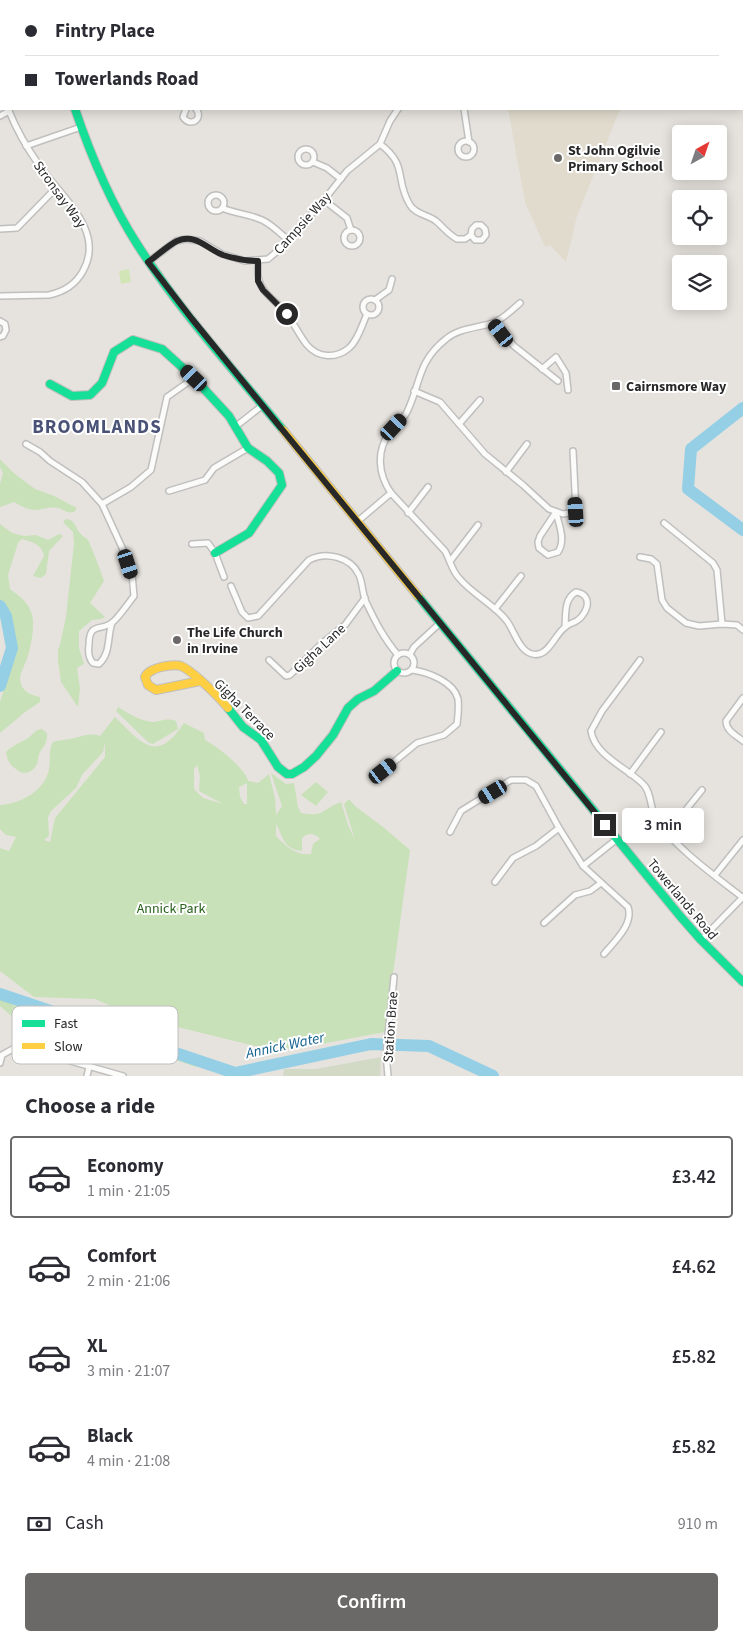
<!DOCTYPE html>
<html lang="en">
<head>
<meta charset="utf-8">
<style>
  body { margin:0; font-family:"Source Sans 3",sans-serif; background:#f7f7f7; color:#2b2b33; height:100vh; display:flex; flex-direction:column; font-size:19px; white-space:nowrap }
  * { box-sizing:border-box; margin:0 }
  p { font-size:16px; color:#7c7c81 }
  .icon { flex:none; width:28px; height:28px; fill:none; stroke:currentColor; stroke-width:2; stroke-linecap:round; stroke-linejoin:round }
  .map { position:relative; height:1076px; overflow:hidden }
  .side { display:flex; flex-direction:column; background:#fff; flex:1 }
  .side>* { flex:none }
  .banner { position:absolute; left:0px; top:0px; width:744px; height:110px; box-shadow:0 2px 12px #0003; display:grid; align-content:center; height:110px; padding:0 25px; background:#fff }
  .needle { width:32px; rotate:40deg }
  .controls { position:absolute; left:672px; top:125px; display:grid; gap:10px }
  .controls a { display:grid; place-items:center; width:55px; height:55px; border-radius:5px; background:#fff; box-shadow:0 2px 12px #0003; font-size:25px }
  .end { position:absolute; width:22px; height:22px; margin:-11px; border:6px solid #282828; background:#fff; box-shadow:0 0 0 2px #fff }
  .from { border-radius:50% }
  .bubble { position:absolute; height:35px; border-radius:5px; background:#fff; box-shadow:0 2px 12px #0003; font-size:16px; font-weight:600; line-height:35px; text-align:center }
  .car { position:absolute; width:15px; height:30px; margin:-15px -8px; border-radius:6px; box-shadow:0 0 4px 1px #0007; background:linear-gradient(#222 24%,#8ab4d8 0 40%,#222 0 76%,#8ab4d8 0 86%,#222 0) }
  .banner b { display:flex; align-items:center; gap:18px; height:48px; font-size:19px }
  .banner b+b { border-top:1px solid #e1e1e2 }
  .banner i { width:12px; height:12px; background:#2b2b33 }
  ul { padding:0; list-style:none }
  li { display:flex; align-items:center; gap:15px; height:82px; margin:0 10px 8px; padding:0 15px; border:2px solid transparent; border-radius:5px }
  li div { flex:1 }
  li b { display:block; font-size:19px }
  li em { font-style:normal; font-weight:600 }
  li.selected { border-color:#6a6968 }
  li>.icon { width:45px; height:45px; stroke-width:1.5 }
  h2 { padding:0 25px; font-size:22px; line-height:60px }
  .pay { display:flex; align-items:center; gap:12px; height:55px; padding:0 25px; font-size:19px }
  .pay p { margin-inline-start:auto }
  .cta { display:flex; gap:10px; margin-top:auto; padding:10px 25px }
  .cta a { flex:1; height:58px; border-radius:5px; background:#6a6968; color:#fff; font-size:20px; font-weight:600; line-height:58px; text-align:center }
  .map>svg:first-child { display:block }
</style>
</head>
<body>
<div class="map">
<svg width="743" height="1076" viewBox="0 0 743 1076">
  <rect width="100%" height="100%" fill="#e6e3de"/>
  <polygon fill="#e1dbcd" points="508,109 620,109 577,216 566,262 550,245 545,247 525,202"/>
  <g fill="#c8e1b8" fill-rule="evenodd">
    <path d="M0,459L15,474L35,489L54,496L77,508L74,512C67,514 65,510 59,508C53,507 47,508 42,509C31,512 23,507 14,502L0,507V484L3,473L0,467Z"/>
    <path d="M66,519C75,520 75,526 79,532C82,536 85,537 88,540C90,543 103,577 104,581L90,603L105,617L101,619L92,620L79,631V648L84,664L77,668L80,689L78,707L61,682L58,660V650L60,645L66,617L74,543L73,532L63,522Z"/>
    <path d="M0,524L12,533L24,536L36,535L48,540L59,534L63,536L49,551L46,574L41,578L33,576L44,556C42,544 32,542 22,539L18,543L8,575L10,589C19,596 27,601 31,612C36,623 31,647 27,659C25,664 21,672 20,677C20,691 30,695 40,697V702L25,712L0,733V702L15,654V633L8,612L0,599Z"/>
    <path d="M118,707C127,713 141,721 152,722C162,722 164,717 176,721L178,729L153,744L149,743L116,711Z"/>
    <path d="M115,717C142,744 157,764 184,723L204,733L205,740C217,746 246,769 248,781L258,783L269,774L275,798L276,815L282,806L271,773L286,784L294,783L298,807L301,813C326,817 320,810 341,802L348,825L355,840L344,804L349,799L355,806L383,827L410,850L385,1032L295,1049L255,1046L136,1017L95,999L34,997L0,971V848L9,851L16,837L6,835L0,829V805C20,804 45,791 49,769C51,760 48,750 53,742C59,740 65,740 70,739C81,737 89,732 100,736ZM105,742V757L55,818L50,842L44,840L49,836L48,817L51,811L76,788L82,775L103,752ZM197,765L200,776L199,791L223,804L203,798L194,789V769ZM247,783V804H244L240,797L239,787ZM276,824C284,837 282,848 301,851L302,850V838C308,832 315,833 320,839L313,844L311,854C296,856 287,847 276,836Z"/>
    <path d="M42,729L47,733C47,745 44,745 39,754C38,758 38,763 36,766C30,774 22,775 16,769C10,765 7,760 6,752C13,745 20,743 28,738C34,734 34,730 42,729Z"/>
    <polygon points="316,782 328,792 316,806 301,795"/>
    <polygon points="0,996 24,1012 83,1027 115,1033 173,1052 187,1055 192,1058 200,1058 206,1060 196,1067 131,1044 116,1040 105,1035 79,1032 32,1020 15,1019 0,1006"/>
  </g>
  <polygon fill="#d2dac6" points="381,1057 380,1076 283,1076 284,1069 316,1069"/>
  <polygon fill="#d2e5b6" points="129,269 131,282 121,284 119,271"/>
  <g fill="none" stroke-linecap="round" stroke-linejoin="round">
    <g stroke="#95cfe5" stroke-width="12">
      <polyline points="743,408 691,449 688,489 743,530"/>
      <polyline points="0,606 6,616 12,648 0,686"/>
      <polyline points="0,994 235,1073 371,1044 429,1046 493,1076"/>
    </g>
    <g stroke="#c0bfbf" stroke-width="8">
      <g id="street">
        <polyline points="337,0 337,1"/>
        <polyline points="572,0 572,1"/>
        <polyline points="166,1 167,0"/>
        <polyline points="248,1 249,0"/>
        <polyline points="322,1 322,0"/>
        <polyline points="0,23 1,0"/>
        <polyline points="0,86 1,90"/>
        <path d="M186,109L183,117C190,128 204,119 196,109"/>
        <polyline points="464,109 469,142"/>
        <polyline points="0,116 9,111 9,110"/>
        <circle cx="466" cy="149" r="8"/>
        <path d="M380,144C409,166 394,179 410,205C415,214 428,215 436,221C443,227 448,234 457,239H465L471,235L472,229L476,225H481L485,229L486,235L482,240H475L471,235"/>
        <polyline points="26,146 81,127"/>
        <circle cx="306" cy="157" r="8"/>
        <polyline points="313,162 327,168 341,179"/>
        <circle cx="216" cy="203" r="8"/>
        <polyline points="324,200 347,218 351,230"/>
        <path d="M222,208C236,214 249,214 262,220C271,224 280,233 288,240"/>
        <polyline points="0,229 17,228 56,188"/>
        <circle cx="352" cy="238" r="8"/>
        <path d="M258,261C258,267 257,275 259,280C262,294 278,302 286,313C294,323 299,335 307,345C318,358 336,359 349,348C358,340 362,325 367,314"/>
        <polyline points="148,262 176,241 186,239 200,241 222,254 245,261 268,259 281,248 324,200 347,171 380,144 390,121 398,109"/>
        <path d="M0,296L49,295C63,292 76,284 83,271C106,230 60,196 39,165C27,148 17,131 9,111"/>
        <circle cx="371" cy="307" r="8"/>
        <polyline points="375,300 389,290 392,279"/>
        <polyline points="0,321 5,324 6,330 3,336 0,337"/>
        <polyline points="494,323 514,346 558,381"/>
        <polyline points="542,369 556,357 566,373 568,390"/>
        <polyline points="414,391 440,402 485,454 523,485 549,509 563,514 576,512 573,451"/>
        <polyline points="459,424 480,400"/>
        <polyline points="235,427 263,405"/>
        <path d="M26,444L40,452L50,461L82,482L102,504L125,554L132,574L134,596C127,605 121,614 114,621C102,633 89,620 89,645C88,652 88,658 93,663L99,664C111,653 107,637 112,623"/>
        <polyline points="506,472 527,444"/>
        <polyline points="169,491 205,480 214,468 248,448"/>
        <path d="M391,493C378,474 376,451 390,432C395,425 403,420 407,412C421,383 417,362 446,339C459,328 477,328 493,323C503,319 512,310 520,303"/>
        <polyline points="102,504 131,487 151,470 167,397 194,378"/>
        <path d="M556,512C559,525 566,540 558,552L548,555L539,548L538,542L540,536Z"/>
        <polyline points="408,513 428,487"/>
        <path d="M358,521L391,493L445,551C450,560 452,571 459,578C473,595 494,604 507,621C515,632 521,658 539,654C552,651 557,628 572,623C586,619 596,595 576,592C564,599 566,613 565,626"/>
        <polyline points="664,523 713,563 717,570 722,624"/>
        <polyline points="192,544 208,543 215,553 224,577"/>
        <polyline points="640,557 651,559 657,564 662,600 667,608 686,623 699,626 722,624 737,625 743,630"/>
        <polyline points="451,560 478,525"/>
        <path d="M231,586L242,612L248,618L258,616L309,560C326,551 351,557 359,575C363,584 362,593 366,602C375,621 384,639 398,655"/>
        <polyline points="495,609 521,576"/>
        <circle cx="404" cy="663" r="10"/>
        <polyline points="410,654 414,647 440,623"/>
        <polyline points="269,660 286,676 290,675 321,644 345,625 365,598"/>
        <path d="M640,660L602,711L591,731C595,756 626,767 643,784C651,791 650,807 655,816C671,845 715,876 742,897"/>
        <path d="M743,698L726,721C726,731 736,735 743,741"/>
        <path d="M383,771L417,743L444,735L457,724C458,716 459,707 458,699C454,682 428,672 412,670"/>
        <polyline points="630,774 661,732"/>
        <path d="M450,832L461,811L511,780H526L536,786L559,828L583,866L628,907C634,924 614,942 604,954"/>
        <polyline points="668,832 702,790"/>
        <polyline points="583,866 617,839"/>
        <polyline points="715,875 743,840"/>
        <polyline points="495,882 513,858 536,846 559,828"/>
        <polyline points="544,923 575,895 590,891 601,883"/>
        <polyline points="701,940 743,897"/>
        <polyline points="0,1063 2,1055 18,1046 123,1076"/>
        <polyline points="87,1076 89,1067"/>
        <polyline points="388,1076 386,1054 394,977"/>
      </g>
    </g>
    <g stroke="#c0bfbf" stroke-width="10">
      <g id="fast">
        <polyline points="53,0 54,1"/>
        <path d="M75,109C91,156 110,202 137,244C179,310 233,369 283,430"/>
        <polyline points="50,384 72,396 90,395 102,383 114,352 133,340 162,349 194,378 229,416 248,448 267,461 279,473 282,485 249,533 215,553"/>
        <polyline points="418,596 680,916 701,940 743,982"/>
        <polyline points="228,708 243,727 261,740 278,767 287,774 292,774 304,767 316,756 333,735 348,708 358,699 374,691 397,671"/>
      </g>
    </g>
    <g stroke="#c0bfbf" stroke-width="10">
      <g id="slow">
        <polyline points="283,430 418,596"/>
        <path d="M200,681L156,690L148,685L145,677C148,671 154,669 161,667C167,666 175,664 181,666C193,671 220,698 228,708"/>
      </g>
    </g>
    <use href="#street" stroke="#fbfbfa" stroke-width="5"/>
    <use href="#fast" stroke="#16e098" stroke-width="8"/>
    <use href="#slow" stroke="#ffcf43" stroke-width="8"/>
  </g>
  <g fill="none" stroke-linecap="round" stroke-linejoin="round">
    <path stroke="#282828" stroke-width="6" d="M287,314L263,290L258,281V261C246,261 235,259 223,255C207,249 196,233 177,241C167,246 157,256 148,262L192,319L605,825"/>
  </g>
  <g fill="#6a6968" stroke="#fff" stroke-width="2">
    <circle cx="558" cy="158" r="5"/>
    <rect x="611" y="381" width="10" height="10" rx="2.5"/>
    <circle cx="177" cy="640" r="5"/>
  </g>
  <g text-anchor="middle" stroke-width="4" stroke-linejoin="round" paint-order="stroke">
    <g font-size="14" font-weight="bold" fill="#282828" stroke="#fff" text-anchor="start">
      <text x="568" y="155">St John Ogilvie<tspan x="568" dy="16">Primary School</tspan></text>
      <text x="626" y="391">Cairnsmore Way</text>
      <text x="187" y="637">The Life Church<tspan x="187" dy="16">in Irvine</tspan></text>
    </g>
    <g font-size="14" fill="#282828" stroke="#fff">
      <text transform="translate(60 194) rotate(54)" y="5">Stronsay Way</text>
      <text transform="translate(302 223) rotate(-48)" y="5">Campsie Way</text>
      <text transform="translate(319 648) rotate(-43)" y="5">Gigha Lane</text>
      <text transform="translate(245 709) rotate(45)" y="5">Gigha Terrace</text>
      <text transform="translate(683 899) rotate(50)" y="5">Towerlands Road</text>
      <text transform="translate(390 1027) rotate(-86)" y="5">Station Brae</text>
    </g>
    <g font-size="14" fill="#2a611d" stroke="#fff">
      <text x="171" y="913">Annick Park</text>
    </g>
    <g font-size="15" font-style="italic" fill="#146391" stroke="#fff">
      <text transform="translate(285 1045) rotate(-12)" y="5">Annick Water</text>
    </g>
    <g font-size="19" font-weight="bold" letter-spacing="1" fill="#4b5277" stroke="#fff">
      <text x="97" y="433">BROOMLANDS</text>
    </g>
  </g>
  <rect x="12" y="1006" width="166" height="58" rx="8" fill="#fff" stroke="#bebebe" stroke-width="1"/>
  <rect x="22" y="1020" width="23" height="7" fill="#16e098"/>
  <rect x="22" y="1043" width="23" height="6" fill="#ffcf43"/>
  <g font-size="14" fill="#282828">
    <text x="54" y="1028">Fast</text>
    <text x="54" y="1051">Slow</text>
  </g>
</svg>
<div class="controls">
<a><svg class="needle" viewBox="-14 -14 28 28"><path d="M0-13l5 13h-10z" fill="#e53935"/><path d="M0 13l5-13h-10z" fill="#7c7c81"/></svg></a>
<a><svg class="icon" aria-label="locate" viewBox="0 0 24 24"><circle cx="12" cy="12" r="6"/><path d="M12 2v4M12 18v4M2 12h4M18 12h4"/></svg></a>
<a><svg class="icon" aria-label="layers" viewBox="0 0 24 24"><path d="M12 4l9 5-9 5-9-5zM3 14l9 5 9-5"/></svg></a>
</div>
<i class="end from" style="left:287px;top:314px"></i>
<i class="end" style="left:605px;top:825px"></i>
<div class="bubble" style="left:622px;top:808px;width:82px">3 min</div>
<i class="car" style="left:501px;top:333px;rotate:323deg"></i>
<i class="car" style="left:194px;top:378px;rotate:314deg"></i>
<i class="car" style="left:394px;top:427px;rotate:43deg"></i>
<i class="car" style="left:576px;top:512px;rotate:356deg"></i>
<i class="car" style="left:128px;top:564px;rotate:162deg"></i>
<i class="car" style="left:383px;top:771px;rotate:52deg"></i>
<i class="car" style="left:493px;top:792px;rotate:239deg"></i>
<div class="banner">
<b><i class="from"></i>Fintry Place</b>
<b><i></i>Towerlands Road</b>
</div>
</div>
<section class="side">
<h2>Choose a ride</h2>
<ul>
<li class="selected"><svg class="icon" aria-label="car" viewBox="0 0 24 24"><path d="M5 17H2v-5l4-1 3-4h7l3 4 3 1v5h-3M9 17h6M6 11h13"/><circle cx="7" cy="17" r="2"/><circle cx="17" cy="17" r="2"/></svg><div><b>Economy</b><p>1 min · 21:05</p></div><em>£3.42</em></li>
<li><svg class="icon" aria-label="car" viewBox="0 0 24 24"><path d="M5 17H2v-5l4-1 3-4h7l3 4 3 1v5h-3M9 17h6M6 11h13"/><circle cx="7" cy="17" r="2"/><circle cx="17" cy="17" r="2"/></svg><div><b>Comfort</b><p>2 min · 21:06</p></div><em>£4.62</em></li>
<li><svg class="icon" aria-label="car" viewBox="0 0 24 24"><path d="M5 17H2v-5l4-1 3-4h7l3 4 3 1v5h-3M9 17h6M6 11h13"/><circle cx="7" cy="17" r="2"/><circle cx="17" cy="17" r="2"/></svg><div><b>XL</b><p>3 min · 21:07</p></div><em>£5.82</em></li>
<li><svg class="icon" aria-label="car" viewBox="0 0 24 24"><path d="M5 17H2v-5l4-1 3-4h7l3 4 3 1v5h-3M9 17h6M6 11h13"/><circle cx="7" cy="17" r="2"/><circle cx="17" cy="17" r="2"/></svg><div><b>Black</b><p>4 min · 21:08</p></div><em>£5.82</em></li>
</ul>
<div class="pay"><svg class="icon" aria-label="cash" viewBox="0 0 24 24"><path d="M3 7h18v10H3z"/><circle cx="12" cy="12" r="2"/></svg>Cash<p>910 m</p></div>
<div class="cta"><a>Confirm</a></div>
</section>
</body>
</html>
